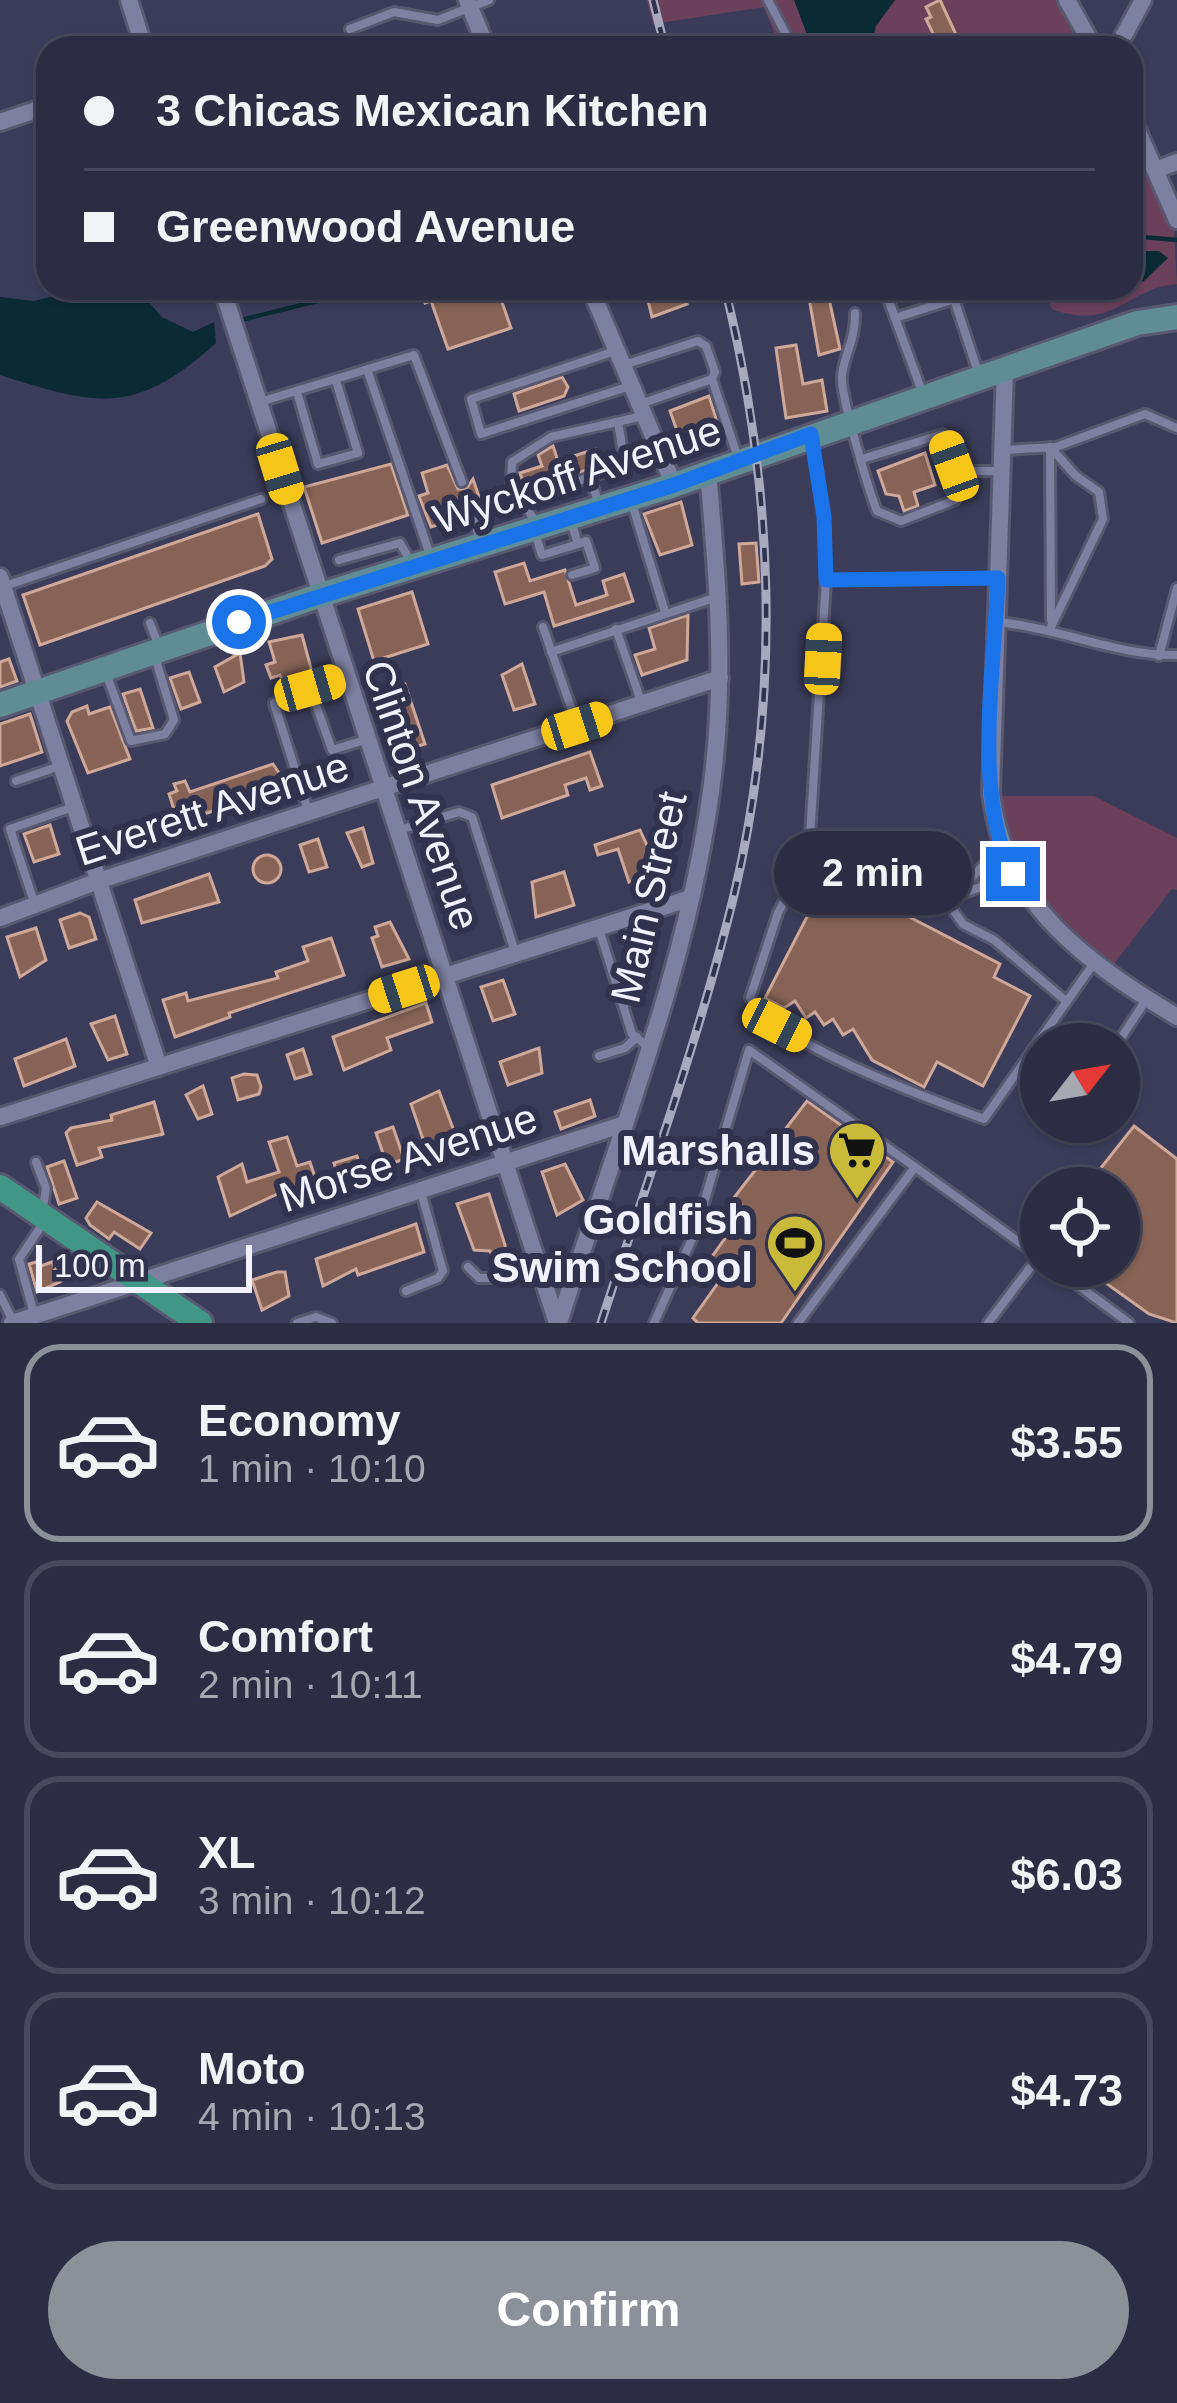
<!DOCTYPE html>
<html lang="en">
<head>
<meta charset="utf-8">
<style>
  body { margin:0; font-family:Arial,sans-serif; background:#38394e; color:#f1f3f6; height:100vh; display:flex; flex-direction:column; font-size:45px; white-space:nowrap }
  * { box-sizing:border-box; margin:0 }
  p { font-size:39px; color:#a6a8b2 }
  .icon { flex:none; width:66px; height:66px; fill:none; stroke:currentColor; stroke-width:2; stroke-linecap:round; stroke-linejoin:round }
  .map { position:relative; height:1323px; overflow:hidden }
  .panel { display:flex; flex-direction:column; background:#2c2d43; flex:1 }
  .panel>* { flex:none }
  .top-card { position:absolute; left:36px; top:36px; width:1107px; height:264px; border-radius:36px; box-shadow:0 3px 9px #0004,0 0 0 3px #48495c; display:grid; align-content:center; height:264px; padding:0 48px; background:#2c2d43 }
  .needle { width:78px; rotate:59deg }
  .buttons { position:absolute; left:1020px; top:1023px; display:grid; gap:24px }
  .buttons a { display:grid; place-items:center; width:120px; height:120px; border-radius:50%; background:#2c2d43; box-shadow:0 3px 9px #0004,0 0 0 3px #48495c; font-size:60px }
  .scale { position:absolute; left:36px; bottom:30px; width:216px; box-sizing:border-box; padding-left:12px; border:6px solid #f1f2fe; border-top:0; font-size:33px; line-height:42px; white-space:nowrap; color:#f1f2fe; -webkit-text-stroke:9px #31324e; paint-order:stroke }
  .end { position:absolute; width:54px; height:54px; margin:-27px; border:15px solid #1a73e8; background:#fff; box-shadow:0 0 0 6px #fff }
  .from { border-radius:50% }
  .bubble { position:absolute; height:84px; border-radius:42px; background:#2c2d43; box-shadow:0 3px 9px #0004,0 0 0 3px #48495c; font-size:39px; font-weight:700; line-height:84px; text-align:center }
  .car { position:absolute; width:36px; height:72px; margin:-36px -18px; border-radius:15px; box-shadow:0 0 9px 3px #0007; background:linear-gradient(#f5c518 24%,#345 0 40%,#f5c518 0 76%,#345 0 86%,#f5c518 0) }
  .top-card b { display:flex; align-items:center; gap:42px; height:114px; font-size:45px }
  .top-card b+b { border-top:3px solid #48495c }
  .top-card i { width:30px; height:30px; background:#f1f3f6 }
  ul { padding:21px 0 0; list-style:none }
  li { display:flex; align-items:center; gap:36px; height:198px; margin:0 24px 18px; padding:0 24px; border:6px solid #48495c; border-radius:36px }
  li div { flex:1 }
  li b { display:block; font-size:45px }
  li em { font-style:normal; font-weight:700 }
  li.current { border-color:#8c9099 }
  li>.icon { width:108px; height:108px; stroke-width:1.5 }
  .button { display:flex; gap:24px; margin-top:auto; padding:24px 48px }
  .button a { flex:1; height:138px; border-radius:72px; background:#8c9099; color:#fff; font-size:48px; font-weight:700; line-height:138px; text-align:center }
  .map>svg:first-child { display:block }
</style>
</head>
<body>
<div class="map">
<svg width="1177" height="1323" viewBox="0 0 1177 1323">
  <rect width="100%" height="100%" fill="#3b3c59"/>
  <g fill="#6b405b">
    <polygon points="647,0 1068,0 1092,48 780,48 764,7 653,24"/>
    <path d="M1131,127L1173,210L1177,284C1126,288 1114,332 1052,309L1043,288H1131Z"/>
    <polygon points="993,796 1094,796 1177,838 1177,890 1172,889 1109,970 1015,876"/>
  </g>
  <g fill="#0a2a34">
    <polygon points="794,0 895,0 876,26 871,48 812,48"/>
    <polygon points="1131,251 1159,251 1168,258 1144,281 1131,285"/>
    <path d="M85,288H136L162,317L193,332L214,322L216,343C135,416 98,406 0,375V297L34,301Z"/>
  </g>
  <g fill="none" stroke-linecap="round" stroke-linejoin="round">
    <g stroke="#0a2a34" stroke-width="4.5">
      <polyline points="1131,236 1177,240"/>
      <polyline points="245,319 370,288"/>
    </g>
  </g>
  <g fill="#866356" stroke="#cfa899" stroke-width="3">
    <polygon points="940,0 960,43 950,48 940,48 926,19 931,17 926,7"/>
    <polygon points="420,288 497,288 511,328 448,349 431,301 425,303"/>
    <polygon points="645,288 681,288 687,304 652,317"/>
    <polygon points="828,294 840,349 819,355 809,298"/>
    <polygon points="796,345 803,384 822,380 827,411 786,418 776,348"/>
    <polygon points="562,377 568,387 564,396 519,411 514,394"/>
    <polygon points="709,396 719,428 681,442 670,411"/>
    <polygon points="553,446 558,461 596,449 601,465 526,491 520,473 542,466 538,455"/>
    <polygon points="925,453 935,485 914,492 918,506 904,511 899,496 886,494 878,471"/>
    <polygon points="391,464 408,515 322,543 304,487"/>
    <polygon points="447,465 458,489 466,489 473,479 481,503 467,509 464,517 431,527 419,496 428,493 422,473"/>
    <polygon points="681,502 692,545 660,555 644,514"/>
    <polygon points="258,514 272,559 265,566 40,645 23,595"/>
    <polygon points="756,543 759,582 742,584 739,544"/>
    <polygon points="524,563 530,581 565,570 576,605 607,595 603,581 624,574 633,601 554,626 544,592 505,604 495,572"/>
    <polygon points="412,592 428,644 374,661 358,609"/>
    <polygon points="688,615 687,660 642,675 635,655 655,649 649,628"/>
    <polygon points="302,635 312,672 283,682 280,675 271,678 266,665 275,662 269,642"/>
    <polygon points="240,653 244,682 224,692 215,667"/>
    <polygon points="9,659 17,681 0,687 0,662"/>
    <polygon points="522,664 535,704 514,710 502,675"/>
    <polygon points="189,672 200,702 181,709 170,678"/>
    <polygon points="405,684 425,744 402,751 382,691"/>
    <polygon points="140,689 153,728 136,731 123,694"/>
    <polygon points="87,706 89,714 110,707 130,759 88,773 67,721 72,712"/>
    <polygon points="30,714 42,752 0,766 0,724"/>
    <polygon points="590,752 602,786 590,790 586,778 565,785 568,795 502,818 492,785"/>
    <polygon points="273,764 283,779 278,782 239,796 242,802 178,822 169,794 177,791 174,784 185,781 190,792"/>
    <polygon points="50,825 59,854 34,862 24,834"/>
    <polygon points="363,828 373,863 362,867 347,833"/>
    <polygon points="640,830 659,872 629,882 618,849 598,855 595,845"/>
    <polygon points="318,839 327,867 309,872 300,845"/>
    <circle cx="267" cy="869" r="14"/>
    <polygon points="564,872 574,905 536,917 532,882"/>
    <polygon points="209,874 219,902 142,923 135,900"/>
    <polygon points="825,882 857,899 863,893 1000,964 994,977 1030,996 983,1086 937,1062 924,1087 872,1060 853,1029 843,1035 833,1019 824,1025 815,1012 806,1018 795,1001 784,1008 765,998"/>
    <polygon points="80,913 89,917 96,939 69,948 60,920"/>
    <polygon points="390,922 409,959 382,967 372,938 378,936 375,927"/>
    <polygon points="36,928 46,960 20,977 7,937"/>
    <polygon points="331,938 344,975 229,1013 230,1017 175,1037 163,1000 186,993 188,1001 278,978 276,972 308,961 303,947"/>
    <polygon points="503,980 515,1014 493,1021 481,987"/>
    <polygon points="426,1003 432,1022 387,1038 391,1050 344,1070 333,1037"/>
    <polygon points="115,1016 127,1054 108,1060 91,1024"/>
    <polygon points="66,1039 75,1066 24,1086 15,1059"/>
    <polygon points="539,1048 542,1073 508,1085 500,1062"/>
    <polygon points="303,1049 311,1074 295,1079 287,1055"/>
    <polygon points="244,1074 257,1075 261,1087 259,1094 238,1100 232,1078"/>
    <polygon points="203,1086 212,1114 198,1119 186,1095"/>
    <polygon points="439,1091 460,1147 430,1160 411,1104"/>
    <polygon points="590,1100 595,1116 561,1129 555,1112"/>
    <polygon points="807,1101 893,1162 781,1323 698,1323 693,1318 718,1283 701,1272 746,1209 733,1199 757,1168 744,1151 755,1145 767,1153"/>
    <polygon points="154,1102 163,1134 99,1148 102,1157 77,1165 66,1133 71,1128 112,1120 111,1115"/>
    <polygon points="1134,1126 1177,1159 1177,1323 1149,1314 1082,1266 1119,1266 1119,1188 1085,1188"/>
    <polygon points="393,1127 404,1159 387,1165 376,1133"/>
    <polygon points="287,1137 297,1166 310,1162 316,1180 302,1184 305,1193 289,1199 286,1190 230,1216 218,1177 242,1164 247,1182 279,1172 269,1142"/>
    <polygon points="357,1156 362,1172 339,1180 334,1163"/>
    <polygon points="64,1161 77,1198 59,1204 47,1167"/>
    <polygon points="565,1164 583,1200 557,1215 542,1172"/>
    <polygon points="489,1194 505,1245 508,1266 498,1270 490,1251 474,1250 457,1204"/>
    <polygon points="97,1202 151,1233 140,1249 114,1232 109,1239 90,1225 86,1218"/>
    <polygon points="416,1224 424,1252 358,1275 356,1269 323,1286 316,1259"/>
    <polygon points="39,1261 41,1266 52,1262 60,1282 37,1292 29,1264"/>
    <polygon points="277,1272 285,1272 289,1296 262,1310 252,1280"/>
  </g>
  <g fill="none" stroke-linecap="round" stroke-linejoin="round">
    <g stroke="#585970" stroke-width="14">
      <g id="service">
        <polyline points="768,0 793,48"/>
        <polyline points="350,29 394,12 438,20 489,0"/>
        <polyline points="884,288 923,394"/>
        <polyline points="595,296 611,288"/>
        <polyline points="954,299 978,372"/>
        <path d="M855,313C856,341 841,361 842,379C842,400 868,488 877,511L901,521L955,500L960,477L943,434L862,459"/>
        <polyline points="895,318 989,288"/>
        <polyline points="615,351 471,399 481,434 630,386"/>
        <polyline points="624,365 698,341 706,346 715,372 712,379 643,403"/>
        <polyline points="368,372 431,558"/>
        <polyline points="712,379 737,455"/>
        <polyline points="297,392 318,464 358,453 336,381"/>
        <polyline points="260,402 414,355 462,482"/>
        <path d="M812,442L824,517L826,580L809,853C847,870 899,905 942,899C965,895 990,882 1013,875"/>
        <polyline points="1050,447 1076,476 1099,492 1103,519 1051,627"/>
        <polyline points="1050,449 1051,620"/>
        <polyline points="1004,450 1056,447 1145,414 1177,428"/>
        <polyline points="960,477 969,471 999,471"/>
        <polyline points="590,479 600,506"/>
        <polyline points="524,500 625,465 618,422"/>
        <polyline points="631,500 665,612"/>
        <polyline points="472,515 480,540"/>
        <polyline points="537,525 511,482 512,462 551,437 643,416"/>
        <polyline points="534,530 542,555 578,544 571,521"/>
        <polyline points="339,560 400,543 412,564"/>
        <polyline points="572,575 595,568 586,541 578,544"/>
        <polyline points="826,580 998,578"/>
        <polyline points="5,586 261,499"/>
        <path d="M998,622C1059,628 1117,656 1177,655"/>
        <polyline points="150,623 159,647"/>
        <polyline points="543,627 576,722"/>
        <polyline points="616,629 641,701"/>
        <polyline points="551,652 717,597"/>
        <polyline points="1159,656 1177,588"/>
        <polyline points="107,676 131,741 165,734 174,720 155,657"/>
        <polyline points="310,688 332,750 365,740"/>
        <polyline points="16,781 60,766"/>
        <polyline points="309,813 274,703 345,678"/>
        <polyline points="399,830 459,812 472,817 515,952"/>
        <path d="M809,853L778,913L750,998C777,1044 930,1099 984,1119L1094,963"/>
        <polyline points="959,891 1001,847"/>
        <polyline points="945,899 963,924 994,940 1066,1001"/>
        <polyline points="35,905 10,829 73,807"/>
        <polyline points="599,929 632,1034 647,1046"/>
        <polyline points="625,1004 645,943"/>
        <polyline points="1117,1044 1146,1000"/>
        <polyline points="599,1056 625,1048 637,1037"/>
        <polyline points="36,1162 46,1188 43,1208"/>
        <polyline points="1052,1266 1129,1323"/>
        <polyline points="468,1267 479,1278 500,1278 536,1263"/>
        <polyline points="406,1291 438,1278 443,1271 421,1192"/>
        <polyline points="0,1295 13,1321"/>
        <polyline points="34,1314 19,1259 42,1225"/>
        <polyline points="297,1323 316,1317 332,1323"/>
        <polyline points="654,1323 696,1230 749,1050 915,1167"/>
        <polyline points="798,1323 915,1167 1041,1258"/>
        <polyline points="988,1323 1039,1256"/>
      </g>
    </g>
    <g stroke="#585970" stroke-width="22">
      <g id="minor">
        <polyline points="129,0 144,48"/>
        <polyline points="467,0 487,48"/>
        <polyline points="1067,0 1094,48"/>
        <polyline points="1117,48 1143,0"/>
        <polyline points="1131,116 1177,220"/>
        <polyline points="0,122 48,106"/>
        <polyline points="1158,169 1177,162"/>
        <polyline points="222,288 557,1323"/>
        <polyline points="590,288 674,485"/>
        <path d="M1005,369L991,793C1004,906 1087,962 1177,1017"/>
        <polyline points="0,577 159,1067"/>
        <polyline points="0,918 98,881 720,678"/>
        <polyline points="0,1117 688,899"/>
        <polyline points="12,1323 621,1125"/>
        <path d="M559,1323C616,1141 693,957 714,767C725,668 717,571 708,473"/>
      </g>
    </g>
    <g stroke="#585970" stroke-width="30">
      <polyline id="secondary" points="0,705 318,596 674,485 1137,323 1177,317"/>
    </g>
    <g stroke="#585970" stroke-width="30">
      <polyline id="primary" points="0,1187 200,1323"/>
    </g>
    <use href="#service" stroke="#7e80a2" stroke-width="8"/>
    <use href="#minor" stroke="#7e80a2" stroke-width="16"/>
    <use href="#secondary" stroke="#608c94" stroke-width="24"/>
    <use href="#primary" stroke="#419786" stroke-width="24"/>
    <g stroke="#a8a9bc" stroke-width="9">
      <g id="rail">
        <polyline points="653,0 665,48"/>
        <path d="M601,1323C647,1181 699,1040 734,895C782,694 774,487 725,288"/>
      </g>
    </g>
    <use href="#rail" stroke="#31324e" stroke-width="4.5" stroke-dasharray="14" stroke-linecap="butt"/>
  </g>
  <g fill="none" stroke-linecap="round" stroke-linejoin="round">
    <path stroke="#1a73e8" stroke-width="15" d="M239,622L674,485L811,434L824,517L826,580L998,578C995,665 972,797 1013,874"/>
  </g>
  <defs>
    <g id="supermarket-pin" transform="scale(3)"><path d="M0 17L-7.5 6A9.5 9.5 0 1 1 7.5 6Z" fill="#caba39" stroke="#31324e"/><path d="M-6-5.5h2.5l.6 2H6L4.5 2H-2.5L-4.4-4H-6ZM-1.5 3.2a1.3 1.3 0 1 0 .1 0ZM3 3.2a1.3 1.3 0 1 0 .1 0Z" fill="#111"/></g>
    <g id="stadium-pin" transform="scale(3)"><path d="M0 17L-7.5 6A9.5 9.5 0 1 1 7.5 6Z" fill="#caba39" stroke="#31324e"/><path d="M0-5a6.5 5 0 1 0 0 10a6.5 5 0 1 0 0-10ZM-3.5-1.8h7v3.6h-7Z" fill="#111"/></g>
  </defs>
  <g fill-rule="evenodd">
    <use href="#supermarket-pin" x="857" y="1150"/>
    <use href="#stadium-pin" x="795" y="1243"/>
  </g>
  <g text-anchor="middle" stroke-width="12" stroke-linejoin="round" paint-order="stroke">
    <g font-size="42" fill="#f1f2fe" stroke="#31324e">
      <text transform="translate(577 474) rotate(-18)" y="15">Wyckoff Avenue</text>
      <text transform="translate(422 795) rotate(71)" y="15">Clinton Avenue</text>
      <text transform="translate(212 808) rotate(-18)" y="15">Everett Avenue</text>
      <text transform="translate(648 897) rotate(-77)" y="15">Main Street</text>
      <text transform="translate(408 1157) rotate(-18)" y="15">Morse Avenue</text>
    </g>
    <g font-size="42" font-weight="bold" fill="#f1f2fe" stroke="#31324e" text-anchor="end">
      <text x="815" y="1165">Marshalls</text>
      <text x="753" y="1234">Goldfish<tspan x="753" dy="48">Swim School</tspan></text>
    </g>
  </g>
</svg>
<div class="buttons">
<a><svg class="needle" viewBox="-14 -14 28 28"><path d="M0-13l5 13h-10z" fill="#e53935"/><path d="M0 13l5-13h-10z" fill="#a6a8b2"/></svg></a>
<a><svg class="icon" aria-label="locate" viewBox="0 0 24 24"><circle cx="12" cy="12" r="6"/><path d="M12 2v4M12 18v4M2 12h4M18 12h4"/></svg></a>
</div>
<div class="scale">100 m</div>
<i class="end from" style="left:239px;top:622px"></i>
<i class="end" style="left:1013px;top:874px"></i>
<div class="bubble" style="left:774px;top:831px;width:198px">2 min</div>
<i class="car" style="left:954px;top:466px;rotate:340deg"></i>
<i class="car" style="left:280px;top:469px;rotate:163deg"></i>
<i class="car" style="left:823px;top:659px;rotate:3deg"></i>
<i class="car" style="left:310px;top:688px;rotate:74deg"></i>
<i class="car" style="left:577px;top:726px;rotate:72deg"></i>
<i class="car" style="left:404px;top:989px;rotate:252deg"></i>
<i class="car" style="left:777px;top:1025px;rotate:117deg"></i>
<div class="top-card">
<b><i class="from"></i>3 Chicas Mexican Kitchen</b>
<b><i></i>Greenwood Avenue</b>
</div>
</div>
<section class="panel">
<ul>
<li class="current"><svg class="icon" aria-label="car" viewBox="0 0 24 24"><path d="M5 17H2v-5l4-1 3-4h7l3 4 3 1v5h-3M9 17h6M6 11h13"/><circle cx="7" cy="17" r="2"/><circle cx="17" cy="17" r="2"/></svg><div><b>Economy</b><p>1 min · 10:10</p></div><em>$3.55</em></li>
<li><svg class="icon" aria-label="car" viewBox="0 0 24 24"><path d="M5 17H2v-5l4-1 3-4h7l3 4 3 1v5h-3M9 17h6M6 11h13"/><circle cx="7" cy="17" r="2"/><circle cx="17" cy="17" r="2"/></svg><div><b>Comfort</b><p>2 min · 10:11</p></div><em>$4.79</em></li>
<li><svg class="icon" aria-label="car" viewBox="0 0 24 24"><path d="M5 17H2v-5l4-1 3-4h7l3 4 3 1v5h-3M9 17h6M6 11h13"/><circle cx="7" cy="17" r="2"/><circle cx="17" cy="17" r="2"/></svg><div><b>XL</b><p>3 min · 10:12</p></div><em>$6.03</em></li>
<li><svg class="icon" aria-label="car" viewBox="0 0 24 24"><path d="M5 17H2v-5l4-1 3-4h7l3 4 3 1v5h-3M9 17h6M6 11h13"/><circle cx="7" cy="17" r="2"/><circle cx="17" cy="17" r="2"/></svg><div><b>Moto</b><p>4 min · 10:13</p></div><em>$4.73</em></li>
</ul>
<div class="button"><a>Confirm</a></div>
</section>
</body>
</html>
